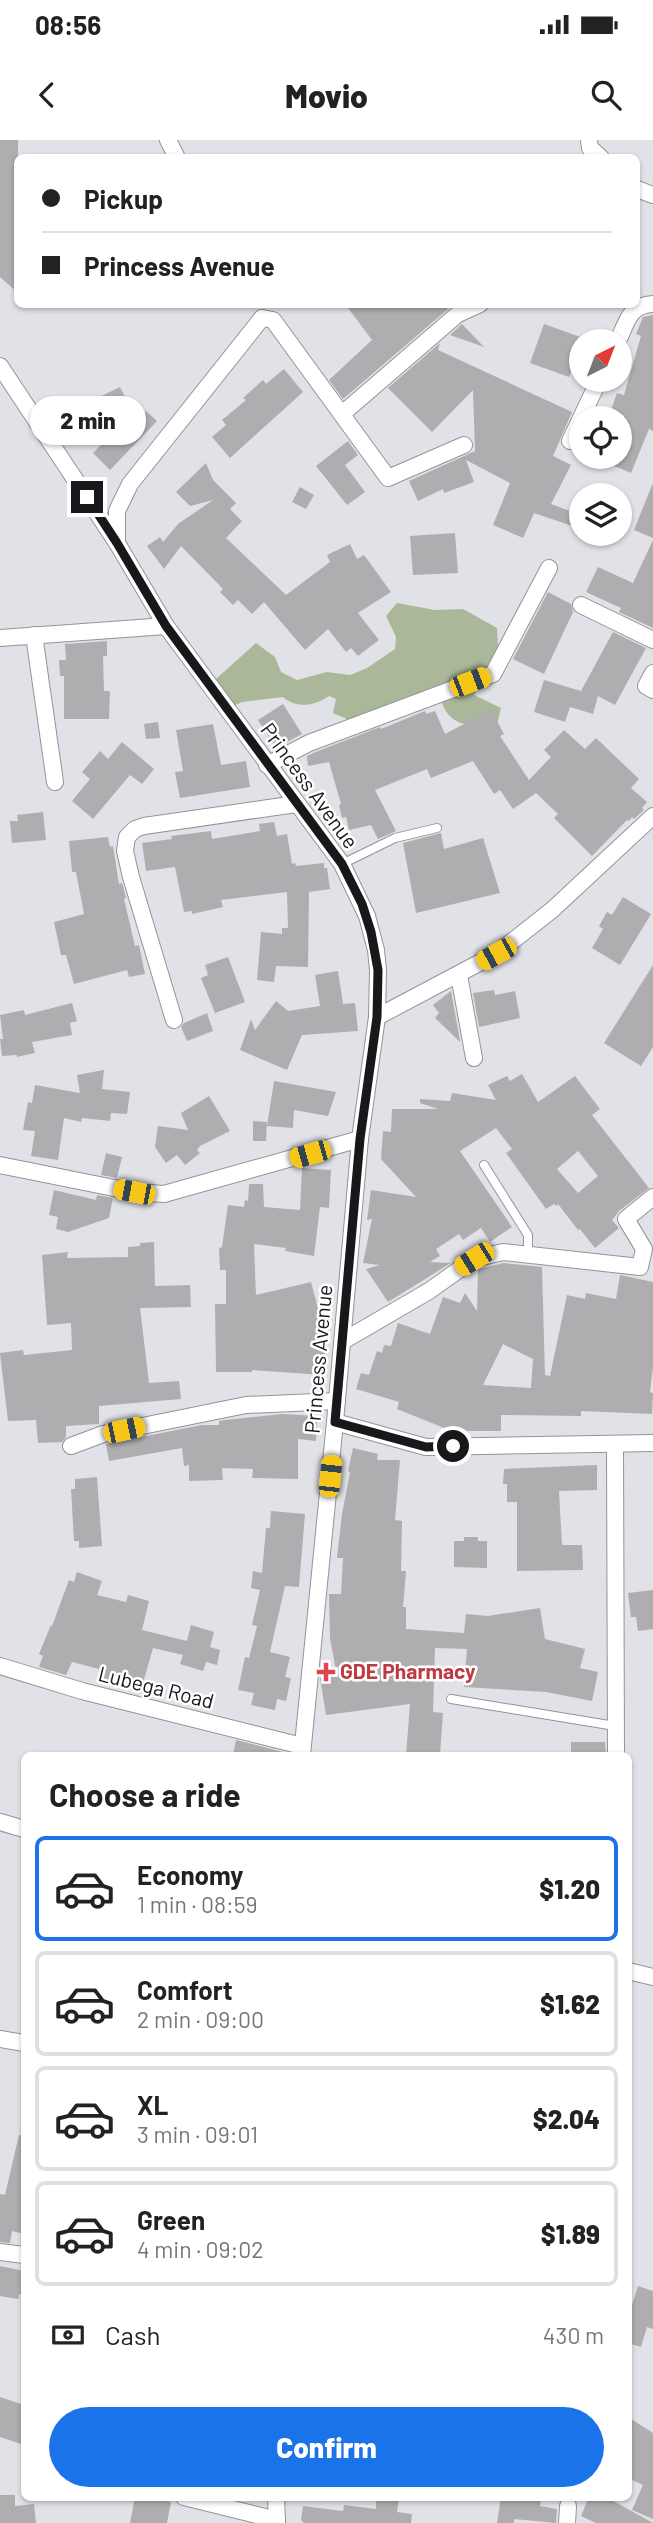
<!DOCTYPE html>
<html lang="en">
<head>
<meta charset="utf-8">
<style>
  body { margin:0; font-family:Barlow,sans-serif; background:#f2f2f2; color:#222; height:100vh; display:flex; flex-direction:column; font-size:26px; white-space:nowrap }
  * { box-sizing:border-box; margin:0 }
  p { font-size:23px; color:#767676 }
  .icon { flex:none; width:38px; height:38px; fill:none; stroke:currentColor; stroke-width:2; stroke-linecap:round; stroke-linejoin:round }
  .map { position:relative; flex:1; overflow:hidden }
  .panel { position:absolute; left:21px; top:1612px; width:611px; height:749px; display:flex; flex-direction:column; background:#fff; border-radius:10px; box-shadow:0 2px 5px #0004 }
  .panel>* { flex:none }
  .hud { position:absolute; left:14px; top:14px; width:626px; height:154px; border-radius:10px; box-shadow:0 2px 5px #0004; display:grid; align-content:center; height:154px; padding:0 28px; background:#fff }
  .needle { width:46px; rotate:42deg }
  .buttons { position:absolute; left:569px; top:189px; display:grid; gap:14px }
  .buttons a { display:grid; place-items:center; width:63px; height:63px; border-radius:50%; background:#fff; box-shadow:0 2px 5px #0004; font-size:35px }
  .end { position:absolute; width:32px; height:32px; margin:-16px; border:9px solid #17181a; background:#fff; box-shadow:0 0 0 4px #fff }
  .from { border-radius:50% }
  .bubble { position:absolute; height:49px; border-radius:24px; background:#fff; box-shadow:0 2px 5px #0004; font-size:23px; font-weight:800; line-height:49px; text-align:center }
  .car { position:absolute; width:21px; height:42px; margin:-21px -10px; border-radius:9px; box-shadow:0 0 5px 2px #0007; background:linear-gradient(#f5c518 24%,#345 0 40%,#f5c518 0 76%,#345 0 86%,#f5c518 0) }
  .hud b { display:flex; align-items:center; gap:24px; height:66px; font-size:26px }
  .hud b+b { border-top:2px solid #e0e0e0 }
  .hud i { width:18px; height:18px; background:#222 }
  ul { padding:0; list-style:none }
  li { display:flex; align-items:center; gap:21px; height:105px; margin:0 14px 10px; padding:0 14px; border:4px solid #e0e0e0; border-radius:10px }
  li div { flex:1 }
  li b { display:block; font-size:26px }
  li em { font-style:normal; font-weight:800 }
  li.on { border-color:#1a73e8 }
  li>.icon { width:63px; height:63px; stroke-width:1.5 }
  h2 { padding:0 28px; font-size:32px; line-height:84px }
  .pay { display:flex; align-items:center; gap:18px; height:77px; padding:0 28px; font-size:26px }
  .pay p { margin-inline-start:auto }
  .action { display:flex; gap:14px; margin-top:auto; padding:14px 28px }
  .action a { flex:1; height:80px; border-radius:42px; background:#1a73e8; color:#fff; font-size:28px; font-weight:800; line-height:80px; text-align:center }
  .status { display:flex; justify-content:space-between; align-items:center; height:49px; padding:0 35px; background:#fff; direction:ltr }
  .status svg { height:19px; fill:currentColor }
  header { display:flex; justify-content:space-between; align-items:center; height:91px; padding:0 28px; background:#fff; font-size:32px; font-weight:800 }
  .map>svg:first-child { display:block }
</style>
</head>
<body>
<div class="status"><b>08:56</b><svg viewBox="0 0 49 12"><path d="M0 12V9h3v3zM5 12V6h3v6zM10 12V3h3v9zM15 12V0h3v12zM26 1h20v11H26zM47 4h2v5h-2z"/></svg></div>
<header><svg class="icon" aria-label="back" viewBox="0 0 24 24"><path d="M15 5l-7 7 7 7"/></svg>Movio<svg class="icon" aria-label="search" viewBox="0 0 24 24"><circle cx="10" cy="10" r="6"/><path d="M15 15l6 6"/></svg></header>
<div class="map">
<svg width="653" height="2383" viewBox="0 0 653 2383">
  <rect width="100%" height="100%" fill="#e0e2e7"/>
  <path fill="#aab899" d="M397,463L435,470L463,469L497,488L498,508L474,555L501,568L497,585C471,585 449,589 441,559L360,585L333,573L336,559L329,556C314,566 297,569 283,557L242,562L229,568L216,539L256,503L275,517L281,532L297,540L327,532L350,535L367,528L395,509L396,497L386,476Z"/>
  <g fill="#b0adb1" fill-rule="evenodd">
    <polygon points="0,0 18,0 18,153 0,137"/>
    <polygon points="345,164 444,164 448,169 343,259 329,240 372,200"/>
    <polygon points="653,175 653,291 649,289 631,333 593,317 620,317 620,278 609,276 617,253 624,255 641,196 636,194 643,177"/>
    <polygon points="462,184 484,207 450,195"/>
    <polygon points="544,184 583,198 569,237 530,223"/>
    <polygon points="440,203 438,210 572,272 553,316 571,325 551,364 581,375 578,388 534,373 523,398 493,385 510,343 466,320 474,342 444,353 443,349 418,361 409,341 475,311 473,250 432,292 388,248"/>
    <polygon points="284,229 303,252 230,318 212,297 226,285 222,280 246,260 243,258 263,240 266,244"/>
    <polygon points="120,247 127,261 101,273 95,259"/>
    <polygon points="146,271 157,281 110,330 93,313 132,274 136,282"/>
    <polygon points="348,301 358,315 345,325 365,352 347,365 316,326"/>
    <polygon points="206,323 213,340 236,363 230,369 242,381 226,398 286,455 330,422 327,415 350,404 357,419 364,415 391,452 358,473 379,500 358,516 351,508 346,512 328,489 305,510 264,462 252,474 238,460 233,465 220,452 223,449 181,406 164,429 147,406 160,397 163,402 178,384 213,360 190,366 176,352"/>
    <polygon points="652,345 653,345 653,398 634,390"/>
    <polygon points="300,347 314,355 306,369 292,362"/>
    <polygon points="455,393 458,433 413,435 410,396"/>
    <polygon points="653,400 653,488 619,472 621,468 586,452 598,427 633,443"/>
    <polygon points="548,452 571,464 573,472 544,534 513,519"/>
    <polygon points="613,492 646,508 615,565 598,556 593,574 570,567 565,582 534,572 544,540 581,551"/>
    <polygon points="107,501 107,516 103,516 104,551 110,551 109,579 64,579 64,536 60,536 59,520 66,520 65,504"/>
    <polygon points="283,564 302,594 276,608 258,580"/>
    <polygon points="491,570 504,594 500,596 529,640 551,617 544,610 564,590 585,609 596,598 639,639 631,648 647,662 642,668 644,670 634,679 632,677 629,681 627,680 592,716 554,678 558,674 536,653 513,669 500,650 494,654 473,621 431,638 427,629 375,650 396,691 378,699 371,685 349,690 346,677 342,678 339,665 341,664 329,622 308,626 307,616 313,613 380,587 381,589 425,571 426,574 435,571 445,594"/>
    <polygon points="158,582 160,598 146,599 144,584"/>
    <polygon points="213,584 221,625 246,621 250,647 180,658 175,632 183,631 176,590"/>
    <polygon points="122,602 154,629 142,644 130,635 93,679 72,661 90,639 82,632 100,611 108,619"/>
    <polygon points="43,672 46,700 12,703 10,681 18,681 17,675"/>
    <polygon points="274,682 277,696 287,694 292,724 295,723 296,726 324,723 324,728 327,728 330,749 309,752 308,827 276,826 274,842 257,840 261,792 282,794 282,788 288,788 287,752 221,760 223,767 192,774 192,771 184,772 175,727 146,731 142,703 172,699 171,696 211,691 212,699 260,691 259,684"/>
    <polygon points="441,693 444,709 483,698 500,753 416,773 403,703"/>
    <polygon points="108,697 110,707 113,706 119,744 122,743 125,754 126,758 124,759 135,806 139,805 145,834 129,837 127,830 74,844 66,815 61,815 54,782 84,774 76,732 72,732 69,701"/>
    <polygon points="623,757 651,774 620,825 592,808 603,789 599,786 607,772 612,775"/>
    <polygon points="228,817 245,862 215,873 201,838 208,835 205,825"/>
    <polygon points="653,825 653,907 641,926 604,903"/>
    <polygon points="338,831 343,864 355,863 358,891 302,895 287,930 240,910 251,879 255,890 276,861 288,871 320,866 315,835"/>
    <polygon points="494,850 495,855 515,851 520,878 479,887 473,853"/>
    <polygon points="451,851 460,901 460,902 435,878 439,873 433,865"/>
    <polygon points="72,863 77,881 70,883 72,895 32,902 35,913 17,917 17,915 2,916 0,899 3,899 0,875 24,870 25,875"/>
    <polygon points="207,873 213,891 187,901 181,887 184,883"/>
    <polygon points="104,930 102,949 130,952 127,974 111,973 110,981 82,978 81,982 64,978 58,1020 31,1016 35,991 23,990 28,962 32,963 35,945 80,953 77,935"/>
    <path d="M522,934L538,962L575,936L600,969L592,975L649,1048L619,1071L612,1080L619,1088L595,1108L580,1089L578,1090L558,1064L556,1066L554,1064L546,1069L506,1013L512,1009L496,988L460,1011L512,1087L490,1102L481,1088L463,1100L459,1094L436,1109L440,1116L430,1122L451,1123L388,1162L366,1129L380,1125L363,1123L372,1079L367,1080L371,1050L416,1057L381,1019L383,991L391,992L392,969H438L420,963V959L450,961L452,953L496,960L488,945L507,936L510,941ZM578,1011L598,1036L578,1053L557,1029Z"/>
    <polygon points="274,941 336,952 328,976 294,970 293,988 267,986"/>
    <polygon points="209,956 230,991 200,1006 197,1010 200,1013 185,1025 177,1015 166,1023 155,1007 158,986 188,990 181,973"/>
    <polygon points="253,981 267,982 266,1001 253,1001"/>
    <polygon points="106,1013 122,1017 117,1038 101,1035"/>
    <polygon points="302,1028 331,1030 329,1068 320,1067 314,1116 285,1111 286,1108 254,1104 256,1155 311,1142 325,1195 327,1196 323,1235 252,1230 252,1232 216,1232 215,1164 226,1164 226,1130 220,1130 219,1108 222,1107 228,1065 244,1067 245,1060 248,1061 249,1044 263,1044 264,1067 300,1070"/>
    <polygon points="54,1050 96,1060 97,1055 113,1058 109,1078 68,1092 56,1089 58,1077 49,1075"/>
    <polygon points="154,1102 155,1146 190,1145 191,1167 140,1168 149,1243 179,1241 181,1259 99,1266 99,1284 66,1286 66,1297 62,1302 38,1303 36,1280 8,1281 0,1213 23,1210 24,1215 72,1210 71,1183 47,1185 42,1115 68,1112 67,1118 128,1117 128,1107 140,1106 140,1103"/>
    <path d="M504,1123L542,1127L545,1235L550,1236L567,1155L585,1159L586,1153L616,1159L620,1135L653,1142V1228L650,1252L653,1253L652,1274L581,1271V1276L501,1275V1291H461L459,1294L397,1269L399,1262L356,1249L361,1233L369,1235L377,1211L382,1213L384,1205L391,1206L398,1183L430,1194L443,1157L460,1163L465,1153L477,1171L478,1129ZM503,1204L533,1219L531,1248L483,1245Z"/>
    <polygon points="282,1274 317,1276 316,1301 298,1299 298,1339 252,1338 253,1329 222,1328 223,1340 189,1341 189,1325 184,1326 182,1308 109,1321 106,1304 202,1285 219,1285 219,1281 225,1280"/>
    <polygon points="353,1308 378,1314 377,1320 400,1320 395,1380 402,1381 401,1431 406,1431 403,1467 406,1467 406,1489 464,1493 466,1474 488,1476 540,1468 545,1499 585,1509 580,1528 598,1532 592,1561 546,1552 464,1547 467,1509 435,1508 433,1572 443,1573 440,1615 406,1615 410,1564 326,1575 320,1538 337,1536 330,1498 329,1454 341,1454 343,1418 337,1418 342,1374 350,1332 348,1331"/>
    <polygon points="597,1325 597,1350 559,1351 562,1405 582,1405 583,1430 517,1431 517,1362 507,1362 507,1344 503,1344 504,1329"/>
    <polygon points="97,1337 102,1406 79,1408 79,1401 74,1401 71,1349 75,1349 75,1339"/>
    <polygon points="271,1371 305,1374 299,1447 285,1446 270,1512 290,1517 285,1537 291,1538 286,1561 277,1559 275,1570 251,1565 254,1553 238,1550 245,1517 249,1518 257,1486 252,1485 260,1450 251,1448 253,1431 262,1433 266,1388 270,1388"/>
    <polygon points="464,1397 478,1397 478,1401 487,1401 487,1428 454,1427 454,1401 464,1401"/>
    <polygon points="77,1432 102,1441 97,1455 126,1462 128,1455 149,1461 142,1490 187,1501 191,1485 214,1492 210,1507 220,1510 217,1525 206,1522 203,1531 180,1524 183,1515 153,1508 143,1543 128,1539 127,1545 97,1538 99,1529 72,1522 66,1535 39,1527 43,1516 39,1514 51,1485 52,1486 69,1440 74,1442"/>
    <polygon points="653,1450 653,1489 638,1491 636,1477 631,1477 628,1453"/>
    <polygon points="236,1600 283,1612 283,1615 233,1615"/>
    <polygon points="571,1602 605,1602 606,1615 571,1615"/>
    <polygon points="19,1995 24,1996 24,2094 12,2091 10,2103 0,2102 0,2054 5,2055"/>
    <polygon points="0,2126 24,2131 24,2155 19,2154 18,2159 0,2156"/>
    <polygon points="638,2146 653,2151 653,2189 647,2187 641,2207 628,2203 628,2164 632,2165"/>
    <polygon points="0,2257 24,2265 24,2305 0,2297"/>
    <polygon points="628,2277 653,2293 653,2379 632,2370 643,2345 628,2338"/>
    <polygon points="0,2355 15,2355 15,2366 34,2364 36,2383 0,2383"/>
    <polygon points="135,2357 163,2357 163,2360 171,2362 167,2383 130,2383"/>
    <polygon points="376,2357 399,2357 397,2372 412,2374 411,2383 304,2383 301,2380 303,2366 343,2371 344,2365 376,2369"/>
    <polygon points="501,2357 541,2357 540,2366 557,2369 556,2383 514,2379 514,2383 497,2383"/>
    <polygon points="589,2357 606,2357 653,2383 596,2383 581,2376"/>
  </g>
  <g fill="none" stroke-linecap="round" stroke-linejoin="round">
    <g stroke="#929498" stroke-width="10">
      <g id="lane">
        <polyline points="342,724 395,698 437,688"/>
        <polyline points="484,1025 528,1095 528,1115"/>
        <polyline points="451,1559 615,1586"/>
      </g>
    </g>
    <g stroke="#929498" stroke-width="18">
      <g id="street">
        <polyline points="168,0 177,18"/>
        <polyline points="589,0 590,8 601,18"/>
        <polyline points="637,49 653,55"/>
        <polyline points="262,178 273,180 388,338 464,305"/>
        <path d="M618,201C627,182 629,165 653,164"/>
        <polyline points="0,226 117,403 166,486 342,724 367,776 376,810 378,830 377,877 360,999 335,1282 302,1615"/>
        <polyline points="342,274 458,174 480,164"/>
        <polyline points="570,301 599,240"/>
        <polyline points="117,403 117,371 130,344 262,178"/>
        <polyline points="581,465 653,500"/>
        <polyline points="34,495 55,642"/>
        <polyline points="0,498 166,486"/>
        <polyline points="653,533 646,546 653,550"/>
        <polyline points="267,625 309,603 493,534 549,428"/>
        <polyline points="459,835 474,918"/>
        <polyline points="377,877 496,814 552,770 653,676"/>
        <polyline points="174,880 131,737 125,711 127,697 135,689 144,686 296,664"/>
        <polyline points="0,1025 134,1052 164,1054 360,999"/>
        <polyline points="343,1201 429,1151 474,1119 503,1112 640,1127 644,1109 626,1079 653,1057"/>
        <polyline points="335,1282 426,1307 653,1303"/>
        <polyline points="615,1304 616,1615"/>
        <polyline points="71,1306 103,1294 246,1265 337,1261"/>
        <polyline points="0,1526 82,1551 302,1606"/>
        <polyline points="0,1682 24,1689"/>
        <polyline points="628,1831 653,1837"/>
        <polyline points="0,1899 24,1903"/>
        <polyline points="0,2112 24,2115"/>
        <polyline points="184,2357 277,2380"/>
        <polyline points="276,2357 277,2383"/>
        <polyline points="567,2383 568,2366"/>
      </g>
    </g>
    <use href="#lane" stroke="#fff" stroke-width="8"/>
    <use href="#street" stroke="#fff" stroke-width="16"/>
  </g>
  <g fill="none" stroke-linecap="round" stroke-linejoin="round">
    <polyline stroke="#17181a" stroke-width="9" points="87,357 117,403 166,486 342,724 362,764 371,792 378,830 377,877 360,999 335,1282 426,1307 453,1306"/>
  </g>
  <path fill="#e0444e" stroke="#fff" stroke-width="2.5" d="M322.5 1521.5h7v7h7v7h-7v7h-7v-7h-7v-7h7z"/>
  <g text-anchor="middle" stroke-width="5" stroke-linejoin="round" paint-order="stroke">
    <g font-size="21" fill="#17181a" stroke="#fff">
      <text transform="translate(309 646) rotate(54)" y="7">Princess Avenue</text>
      <text transform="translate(319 1219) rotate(-85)" y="7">Princess Avenue</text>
      <text transform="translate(156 1548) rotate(14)" y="7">Lubega Road</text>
    </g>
    <g font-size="21" font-weight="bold" fill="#be3a42" stroke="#fff" text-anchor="start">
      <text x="340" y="1539">GDE Pharmacy</text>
    </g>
  </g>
</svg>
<div class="buttons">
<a><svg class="needle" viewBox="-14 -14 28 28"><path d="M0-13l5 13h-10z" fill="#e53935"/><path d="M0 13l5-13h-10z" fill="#767676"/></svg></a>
<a><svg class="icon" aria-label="locate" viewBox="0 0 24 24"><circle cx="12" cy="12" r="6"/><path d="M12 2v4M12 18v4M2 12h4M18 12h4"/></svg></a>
<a><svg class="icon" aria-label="layers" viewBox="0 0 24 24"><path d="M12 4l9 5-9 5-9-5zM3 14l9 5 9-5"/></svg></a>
</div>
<i class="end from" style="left:453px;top:1306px"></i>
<i class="end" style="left:87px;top:357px"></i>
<div class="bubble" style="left:30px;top:256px;width:116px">2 min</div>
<i class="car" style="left:470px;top:542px;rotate:69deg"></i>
<i class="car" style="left:496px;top:814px;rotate:241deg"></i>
<i class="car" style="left:310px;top:1014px;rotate:254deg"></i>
<i class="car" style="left:134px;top:1052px;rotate:281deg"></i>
<i class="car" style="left:474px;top:1119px;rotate:238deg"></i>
<i class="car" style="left:124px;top:1290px;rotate:78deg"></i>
<i class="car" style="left:330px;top:1336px;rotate:6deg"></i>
<div class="hud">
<b><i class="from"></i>Pickup</b>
<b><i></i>Princess Avenue</b>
</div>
<section class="panel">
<h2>Choose a ride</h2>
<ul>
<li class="on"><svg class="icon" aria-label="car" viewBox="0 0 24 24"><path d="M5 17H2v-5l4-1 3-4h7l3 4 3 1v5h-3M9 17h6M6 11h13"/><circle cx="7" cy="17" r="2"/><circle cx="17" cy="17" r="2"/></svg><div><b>Economy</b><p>1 min · 08:59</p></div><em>$1.20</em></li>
<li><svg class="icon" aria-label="car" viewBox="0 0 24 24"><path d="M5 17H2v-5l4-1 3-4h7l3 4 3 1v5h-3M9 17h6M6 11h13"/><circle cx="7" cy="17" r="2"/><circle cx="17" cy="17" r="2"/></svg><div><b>Comfort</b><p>2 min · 09:00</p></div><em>$1.62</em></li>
<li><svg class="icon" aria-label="car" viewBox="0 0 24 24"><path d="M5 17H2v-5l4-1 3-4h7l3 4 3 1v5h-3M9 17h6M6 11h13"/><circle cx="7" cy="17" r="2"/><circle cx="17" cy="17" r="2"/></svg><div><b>XL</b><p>3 min · 09:01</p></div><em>$2.04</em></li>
<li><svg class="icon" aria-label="car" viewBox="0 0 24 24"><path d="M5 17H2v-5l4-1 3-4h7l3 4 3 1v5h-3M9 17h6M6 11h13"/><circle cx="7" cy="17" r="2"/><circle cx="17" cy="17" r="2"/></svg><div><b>Green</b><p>4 min · 09:02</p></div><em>$1.89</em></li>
</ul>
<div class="pay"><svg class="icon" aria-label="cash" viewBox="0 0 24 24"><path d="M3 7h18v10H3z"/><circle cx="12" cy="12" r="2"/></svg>Cash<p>430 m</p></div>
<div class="action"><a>Confirm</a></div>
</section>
</div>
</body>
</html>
